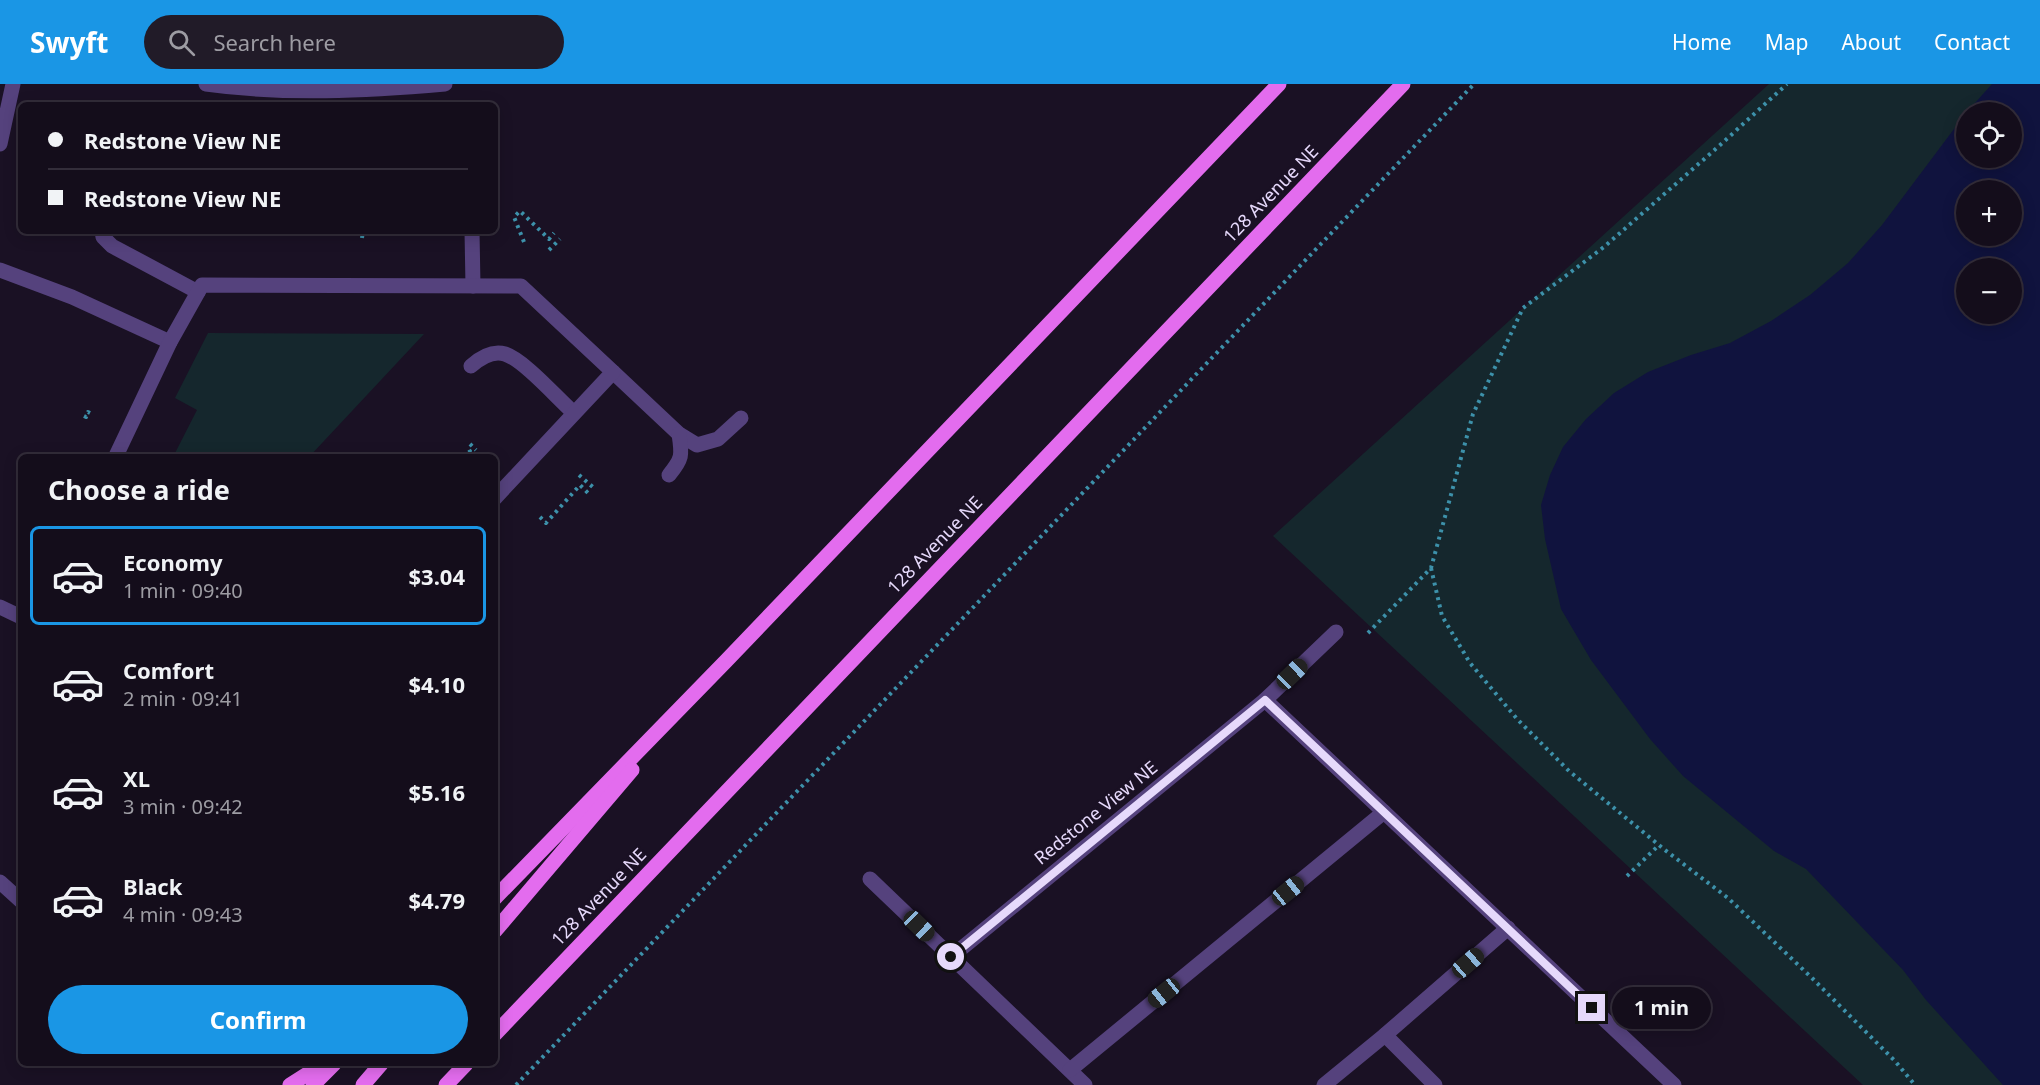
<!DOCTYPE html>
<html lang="en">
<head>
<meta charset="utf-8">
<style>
  body { margin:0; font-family:"Noto Sans",sans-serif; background:#211b28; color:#f1f3f6; height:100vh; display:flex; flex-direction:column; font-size:22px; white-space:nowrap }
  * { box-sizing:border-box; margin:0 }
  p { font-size:20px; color:#9d9ca3 }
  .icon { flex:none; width:33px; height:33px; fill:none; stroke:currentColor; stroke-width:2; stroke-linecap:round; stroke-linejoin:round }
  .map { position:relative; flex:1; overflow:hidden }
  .sheet { position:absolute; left:18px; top:370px; width:480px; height:612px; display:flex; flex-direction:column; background:#140d1b; border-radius:9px; box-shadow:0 3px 15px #0003,0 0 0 2px #332d3a }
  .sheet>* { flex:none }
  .hud { position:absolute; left:18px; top:18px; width:480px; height:132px; border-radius:9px; box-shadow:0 3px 15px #0003,0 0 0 2px #332d3a; display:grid; align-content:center; height:132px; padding:0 30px; background:#140d1b }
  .tools { position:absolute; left:1956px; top:18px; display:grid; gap:12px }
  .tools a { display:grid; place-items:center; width:66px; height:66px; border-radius:50%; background:#140d1b; box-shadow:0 3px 15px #0003,0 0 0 2px #332d3a; font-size:30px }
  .end { position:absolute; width:27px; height:27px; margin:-14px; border:8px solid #e6d9fb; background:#111; box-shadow:0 0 0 3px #111 }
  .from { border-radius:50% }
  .bubble { position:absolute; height:42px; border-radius:21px; background:#140d1b; box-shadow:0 3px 15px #0003,0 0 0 2px #332d3a; font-size:20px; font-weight:700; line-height:42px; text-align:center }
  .car { position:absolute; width:18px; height:36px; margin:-18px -9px; border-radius:8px; box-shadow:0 0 4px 2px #0007; background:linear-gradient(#222 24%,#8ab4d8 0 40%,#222 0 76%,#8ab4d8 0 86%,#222 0) }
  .hud b { display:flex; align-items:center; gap:21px; height:57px; font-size:22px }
  .hud b+b { border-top:2px solid #332d3a }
  .hud i { width:15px; height:15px; background:#f1f3f6 }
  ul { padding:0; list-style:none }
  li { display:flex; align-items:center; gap:18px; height:99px; margin:0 12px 9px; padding:0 18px; border:3px solid transparent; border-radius:9px }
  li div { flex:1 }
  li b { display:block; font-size:22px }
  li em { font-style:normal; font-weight:700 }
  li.active { border-color:#1a96e5 }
  li>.icon { width:54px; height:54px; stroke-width:1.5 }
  h2 { padding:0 30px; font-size:27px; line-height:72px }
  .action { display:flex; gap:12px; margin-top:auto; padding:12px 30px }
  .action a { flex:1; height:69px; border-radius:36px; background:#1a96e5; color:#fff; font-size:24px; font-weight:700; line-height:69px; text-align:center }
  header { display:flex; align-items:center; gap:36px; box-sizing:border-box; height:84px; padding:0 30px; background:#1a96e5; color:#fff }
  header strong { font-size:28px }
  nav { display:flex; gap:33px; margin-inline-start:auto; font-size:21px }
  .search { width:420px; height:54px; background:#211b28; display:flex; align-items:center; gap:15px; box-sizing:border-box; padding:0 21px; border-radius:33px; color:#9d9ca3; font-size:22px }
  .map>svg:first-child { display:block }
</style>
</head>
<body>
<header>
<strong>Swyft</strong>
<div class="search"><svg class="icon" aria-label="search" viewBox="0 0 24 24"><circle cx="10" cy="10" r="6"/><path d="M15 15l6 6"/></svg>Search here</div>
<nav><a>Home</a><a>Map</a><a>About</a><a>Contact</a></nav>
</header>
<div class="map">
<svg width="2040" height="1001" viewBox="0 0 2040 1001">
  <rect width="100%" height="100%" fill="#1a1124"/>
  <g fill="#15272d" fill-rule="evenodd">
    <path d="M1769,0H2040V1001H1863L1273,452ZM1966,28H2012V74H1966ZM1966,106H2012V152H1966ZM1966,184H2012V230H1966Z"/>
    <polygon points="208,249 424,250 309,373 173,373 197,326 175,314"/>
  </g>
  <path fill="#10133e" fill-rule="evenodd" d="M1992,0H2040V1001H2003L1926,916L1903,886L1806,785L1774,767L1683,692L1650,655L1591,576L1561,525L1545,455L1541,421L1550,391L1563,363L1586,335L1614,309L1648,288L1691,271L1730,259L1771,237L1810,211L1848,179L1882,141L1966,29V74H2012V28H1967ZM1966,106H2012V152H1966ZM1966,184H2012V230H1966Z"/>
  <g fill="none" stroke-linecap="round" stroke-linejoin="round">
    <g stroke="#3d91aa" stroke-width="4" stroke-dasharray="3 4.5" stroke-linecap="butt">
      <polyline points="366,147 404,149 404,154"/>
      <polyline points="362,154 363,147"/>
      <polyline points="524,158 514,133 520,127 549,155 554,149"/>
      <polyline points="549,166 560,155"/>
      <polyline points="84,332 86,333 88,328 90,329"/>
      <polyline points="470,360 476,366"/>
      <polyline points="464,374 470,367 466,364"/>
      <polyline points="579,391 595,405"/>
      <polyline points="540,433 546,439 580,401 590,411"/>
      <polyline points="1431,484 1442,532 1470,579 1518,636 1569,687 1665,766 1728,814 1813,895 1895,977 1915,1001"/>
      <polyline points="1368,549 1431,484 1473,330 1523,224 1604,163 1719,62 1787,0"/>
      <polyline points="1627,792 1659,761"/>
      <polyline points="516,1001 1474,0"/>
    </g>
    <g stroke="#55427d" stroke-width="15">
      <path d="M206,0C285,11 366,7 445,0"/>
      <polyline points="0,60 13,0"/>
      <polyline points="102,147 103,153 112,162 198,208"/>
      <polyline points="472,147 473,202"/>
      <polyline points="0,186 72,213 170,258"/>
      <path d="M471,282C480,274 492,266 505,270C524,276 558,315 574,329"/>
      <polyline points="613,288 679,350 697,361 718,355 741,334"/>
      <polyline points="115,374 170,258 202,201 521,202 613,288 495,414"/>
      <path d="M669,391C683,374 682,371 679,350"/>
      <polyline points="0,523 21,533"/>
      <polyline points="1265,616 1674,1001"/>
      <polyline points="870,795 1085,1001"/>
      <polyline points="0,798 21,817"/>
      <polyline points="951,873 1265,616 1336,548"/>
      <polyline points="1385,951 1435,1001"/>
      <polyline points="1070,986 1384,728"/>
      <polyline points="1324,1001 1385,951 1508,844"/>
    </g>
    <g stroke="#e36cee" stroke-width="15">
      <polyline points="495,814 726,577 1279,0"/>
      <polyline points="495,847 632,686"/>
      <polyline points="495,950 1403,0"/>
      <polyline points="290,1001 323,980"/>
      <polyline points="313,1001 334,980"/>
      <polyline points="363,1001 381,980"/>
      <polyline points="446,1001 466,980"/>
    </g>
  </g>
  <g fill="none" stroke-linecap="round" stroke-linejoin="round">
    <polyline stroke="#e6d9fb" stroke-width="8" points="951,873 1265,616 1592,924"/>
  </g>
  <g text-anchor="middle" stroke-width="5" stroke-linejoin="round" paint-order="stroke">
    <g font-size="18" fill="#e6d9fb" stroke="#1a1124">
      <text transform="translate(1271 110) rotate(-46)" y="6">128 Avenue NE</text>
      <text transform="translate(935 461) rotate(-46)" y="6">128 Avenue NE</text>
      <text transform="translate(1096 729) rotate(-39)" y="6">Redstone View NE</text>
      <text transform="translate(599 813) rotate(-46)" y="6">128 Avenue NE</text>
    </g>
  </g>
</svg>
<div class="tools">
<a><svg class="icon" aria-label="locate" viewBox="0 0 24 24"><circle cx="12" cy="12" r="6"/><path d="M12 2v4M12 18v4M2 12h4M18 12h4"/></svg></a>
<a>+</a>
<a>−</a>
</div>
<i class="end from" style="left:951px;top:873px"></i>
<i class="end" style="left:1592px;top:924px"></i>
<div class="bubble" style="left:1612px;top:903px;width:99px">1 min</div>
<i class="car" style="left:1292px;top:590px;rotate:46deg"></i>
<i class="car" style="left:1288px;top:807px;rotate:51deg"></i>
<i class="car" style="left:919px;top:842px;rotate:134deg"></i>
<i class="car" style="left:1468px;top:879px;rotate:49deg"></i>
<i class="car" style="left:1164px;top:909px;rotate:231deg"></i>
<div class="hud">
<b><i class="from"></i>Redstone View NE</b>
<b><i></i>Redstone View NE</b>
</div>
<section class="sheet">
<h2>Choose a ride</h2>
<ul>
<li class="active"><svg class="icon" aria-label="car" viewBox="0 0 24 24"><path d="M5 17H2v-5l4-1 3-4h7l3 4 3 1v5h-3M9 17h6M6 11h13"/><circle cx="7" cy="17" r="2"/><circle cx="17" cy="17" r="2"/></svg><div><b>Economy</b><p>1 min · 09:40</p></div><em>$3.04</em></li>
<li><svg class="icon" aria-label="car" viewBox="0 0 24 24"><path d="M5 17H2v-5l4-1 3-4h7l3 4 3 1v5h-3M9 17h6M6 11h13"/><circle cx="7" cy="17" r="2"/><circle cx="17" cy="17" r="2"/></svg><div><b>Comfort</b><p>2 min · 09:41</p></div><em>$4.10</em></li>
<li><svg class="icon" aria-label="car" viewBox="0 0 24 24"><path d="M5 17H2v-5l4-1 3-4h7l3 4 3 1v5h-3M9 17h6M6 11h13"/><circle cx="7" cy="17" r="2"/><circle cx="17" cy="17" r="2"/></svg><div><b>XL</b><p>3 min · 09:42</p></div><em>$5.16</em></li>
<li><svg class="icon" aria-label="car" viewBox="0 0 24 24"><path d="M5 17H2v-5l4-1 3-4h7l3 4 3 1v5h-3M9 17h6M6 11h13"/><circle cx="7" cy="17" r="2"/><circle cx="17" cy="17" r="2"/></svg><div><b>Black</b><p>4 min · 09:43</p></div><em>$4.79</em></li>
</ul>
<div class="action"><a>Confirm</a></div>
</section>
</div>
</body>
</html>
